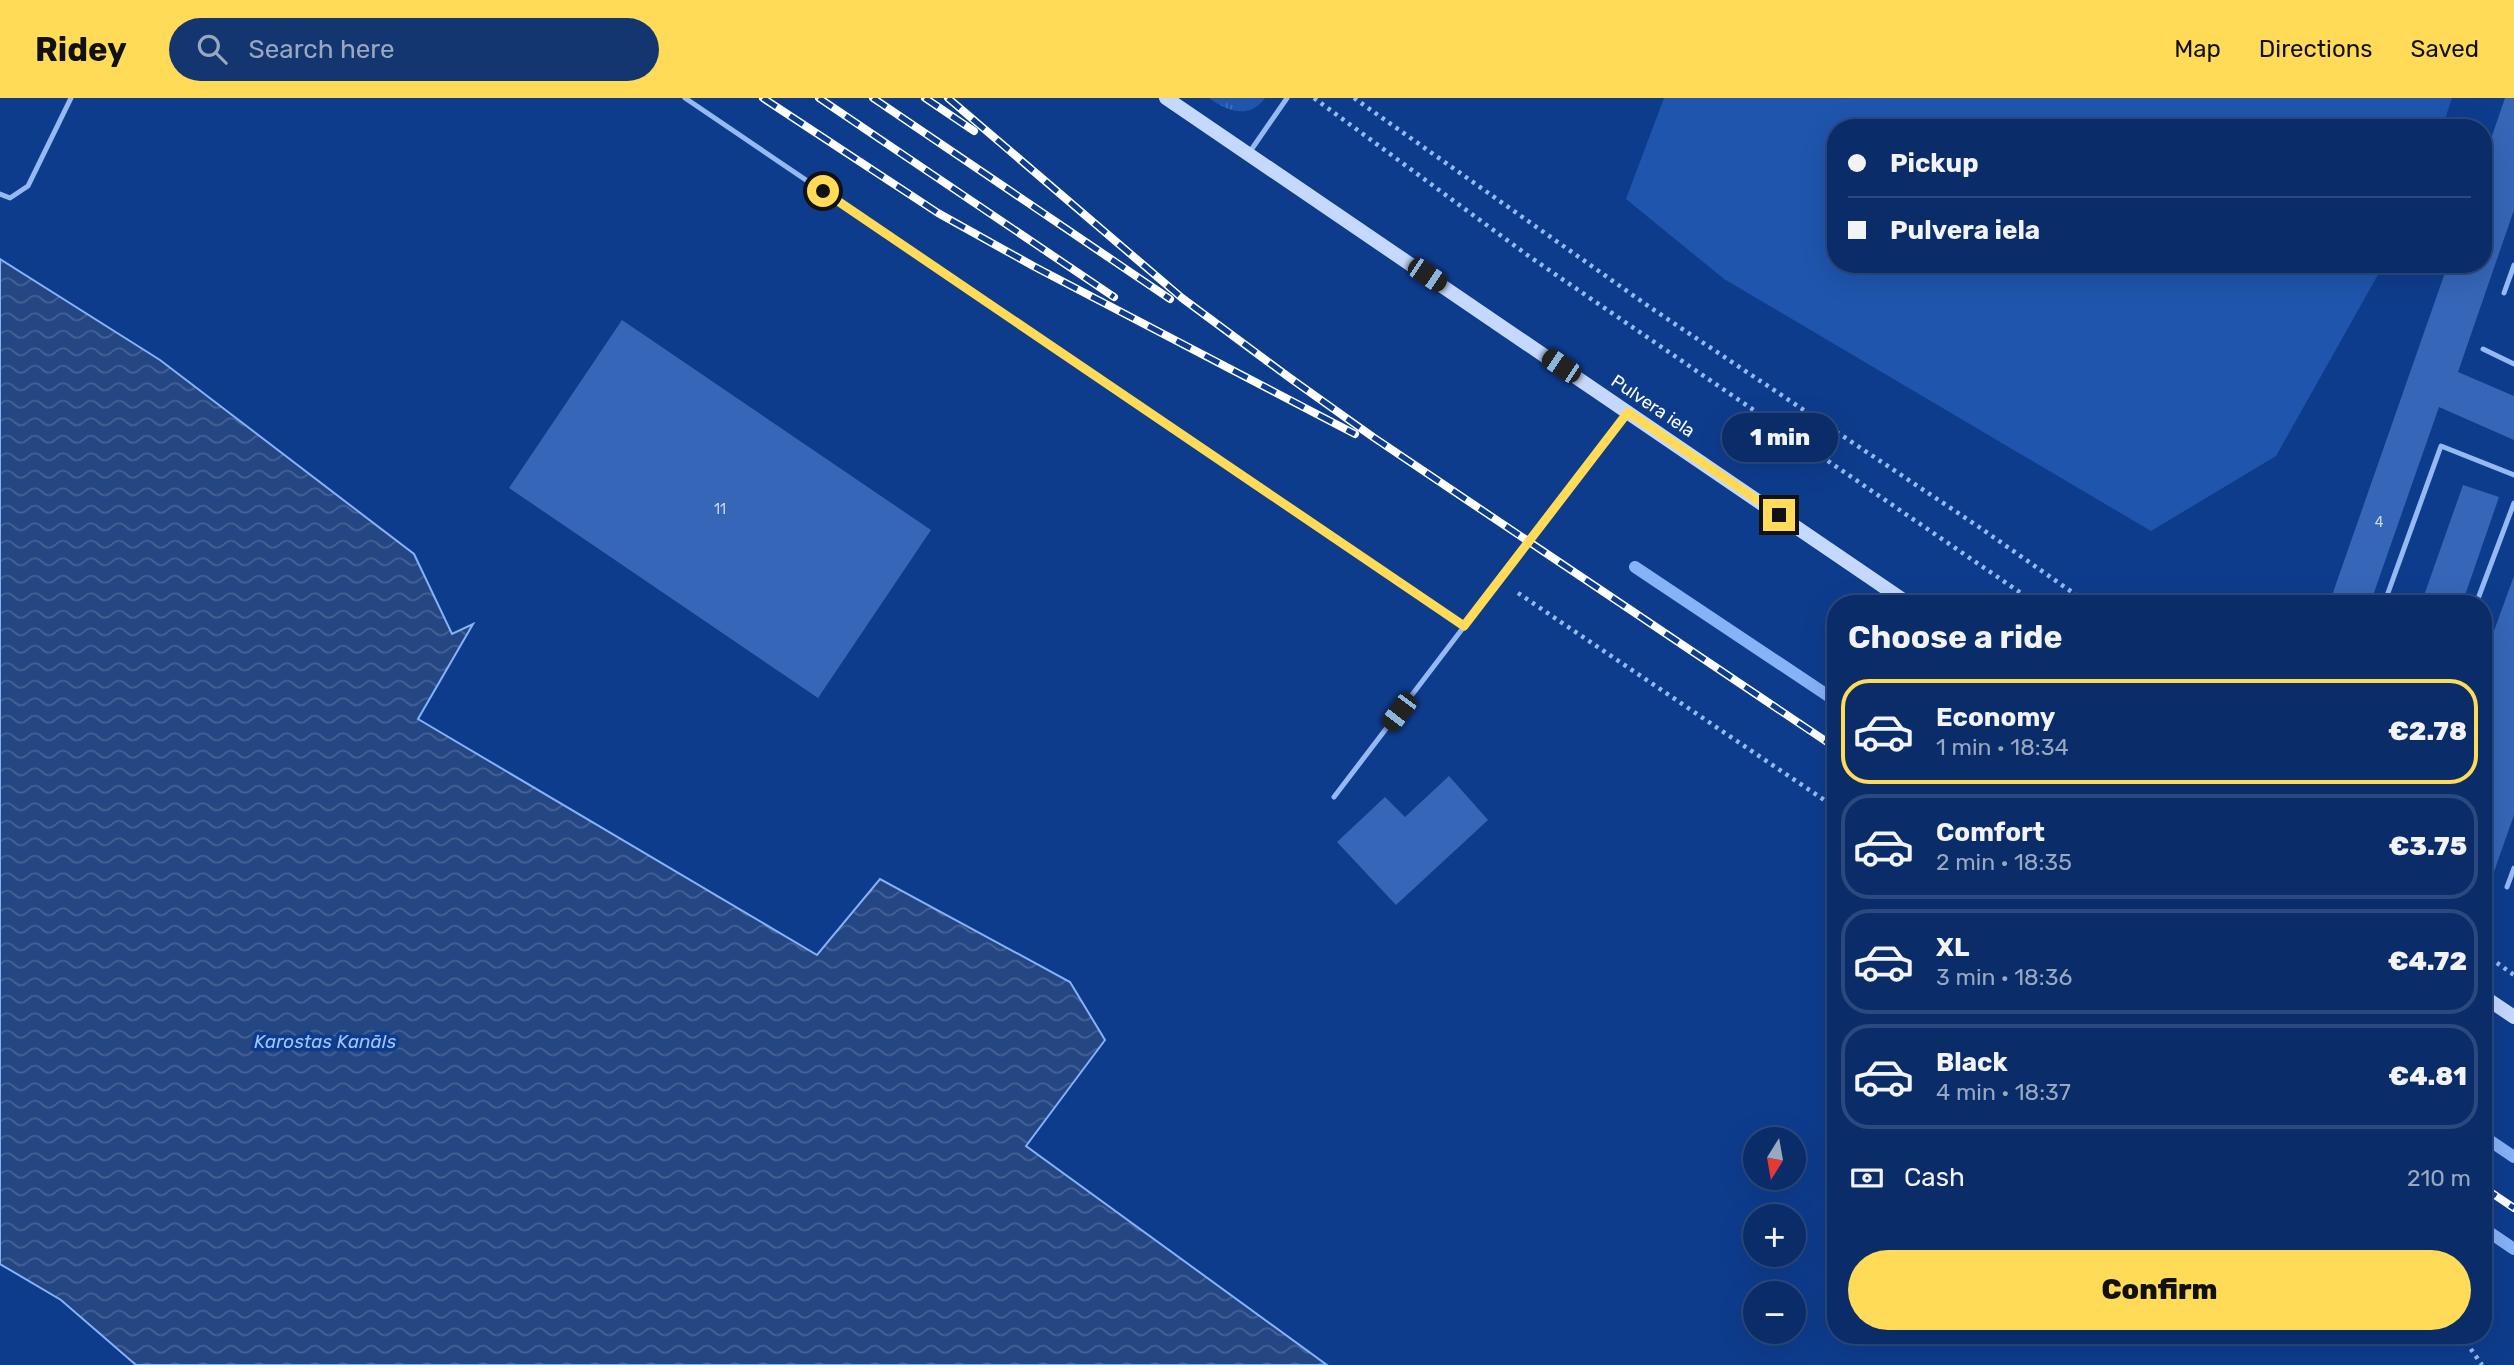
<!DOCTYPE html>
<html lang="en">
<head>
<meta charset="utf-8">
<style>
  body { margin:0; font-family:Rubik,sans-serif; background:#133570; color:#f1f3f6; height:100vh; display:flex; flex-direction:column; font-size:26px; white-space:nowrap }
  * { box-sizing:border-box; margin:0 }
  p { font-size:23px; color:#99a8c1 }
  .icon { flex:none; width:38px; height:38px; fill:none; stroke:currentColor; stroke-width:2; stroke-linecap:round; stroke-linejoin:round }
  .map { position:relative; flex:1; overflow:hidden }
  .sheet { position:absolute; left:1827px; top:497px; width:665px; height:749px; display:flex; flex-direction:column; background:#0a2d6a; border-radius:28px; box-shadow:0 7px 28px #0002,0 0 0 2px #2a497e }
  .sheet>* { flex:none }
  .hud { position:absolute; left:1827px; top:21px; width:665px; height:154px; border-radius:28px; box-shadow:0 7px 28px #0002,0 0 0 2px #2a497e; display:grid; align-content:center; height:154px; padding:0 21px; background:#0a2d6a }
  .needle { width:46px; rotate:191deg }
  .tools { position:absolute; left:1743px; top:1029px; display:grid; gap:14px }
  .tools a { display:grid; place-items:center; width:63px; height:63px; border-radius:50%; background:#0a2d6a; box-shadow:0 7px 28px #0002,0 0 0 2px #2a497e; font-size:35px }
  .end { position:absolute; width:32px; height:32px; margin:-16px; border:9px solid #ffdb58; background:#111; box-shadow:0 0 0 4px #111 }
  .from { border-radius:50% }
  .bubble { position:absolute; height:49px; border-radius:24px; background:#0a2d6a; box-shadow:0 7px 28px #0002,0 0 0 2px #2a497e; font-size:23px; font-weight:800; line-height:49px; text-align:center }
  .car { position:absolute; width:21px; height:42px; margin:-21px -10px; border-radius:9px; box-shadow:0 0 5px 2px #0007; background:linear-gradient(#222 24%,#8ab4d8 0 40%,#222 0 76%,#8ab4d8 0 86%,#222 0) }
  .hud b { display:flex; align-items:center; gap:24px; height:66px; font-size:26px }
  .hud b+b { border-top:2px solid #2a497e }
  .hud i { width:18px; height:18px; background:#f1f3f6 }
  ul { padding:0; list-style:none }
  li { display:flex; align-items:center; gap:21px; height:105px; margin:0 14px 10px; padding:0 7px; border:4px solid #2a497e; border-radius:28px }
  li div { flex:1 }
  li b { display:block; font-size:26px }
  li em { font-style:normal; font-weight:800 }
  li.on { border-color:#ffdb58 }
  li>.icon { width:63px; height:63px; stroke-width:1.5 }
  h2 { padding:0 21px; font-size:32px; line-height:84px }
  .pay { display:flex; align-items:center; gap:18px; height:77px; padding:0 21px; font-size:26px }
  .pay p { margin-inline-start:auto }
  .button { display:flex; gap:14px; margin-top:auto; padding:14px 21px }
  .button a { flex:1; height:80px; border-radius:42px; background:#ffdb58; color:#111; font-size:28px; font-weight:800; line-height:80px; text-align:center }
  header { display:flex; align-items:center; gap:42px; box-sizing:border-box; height:98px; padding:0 35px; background:#ffdb58; color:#111 }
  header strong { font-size:33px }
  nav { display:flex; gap:38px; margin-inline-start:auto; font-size:24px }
  .search { width:490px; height:63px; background:#133570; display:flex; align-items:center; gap:18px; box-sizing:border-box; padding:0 24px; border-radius:38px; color:#99a8c1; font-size:26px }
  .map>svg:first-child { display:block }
</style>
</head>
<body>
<header>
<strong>Ridey</strong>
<div class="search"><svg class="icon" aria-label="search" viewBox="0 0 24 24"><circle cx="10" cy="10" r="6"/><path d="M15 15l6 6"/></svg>Search here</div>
<nav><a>Map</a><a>Directions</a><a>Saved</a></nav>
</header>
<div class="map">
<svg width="2514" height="1267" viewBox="0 0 2514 1267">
  <defs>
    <pattern id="grass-tufts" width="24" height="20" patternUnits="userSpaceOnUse" patternTransform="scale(1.75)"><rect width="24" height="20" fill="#1f55ad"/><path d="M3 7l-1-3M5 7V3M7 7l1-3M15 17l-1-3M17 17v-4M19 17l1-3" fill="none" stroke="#416eb9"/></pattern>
    <pattern id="water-waves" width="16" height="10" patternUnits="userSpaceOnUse" patternTransform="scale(1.75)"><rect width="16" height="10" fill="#244683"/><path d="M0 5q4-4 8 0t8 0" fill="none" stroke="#456296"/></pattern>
  </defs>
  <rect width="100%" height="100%" fill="#0e3c8d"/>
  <path fill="url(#grass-tufts)" d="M1209,0H1265C1249,22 1227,13 1209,0Z"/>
  <polygon fill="#1f55ad" points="1664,0 2452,0 2442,30 1836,30 1836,166 2384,166 2276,358 2151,433 1724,181 1626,101"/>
  <polygon fill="url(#water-waves)" stroke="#86b2f8" stroke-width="2" points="0,161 160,262 414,456 452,536 473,526 418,621 817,857 880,781 1070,884 1105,942 1026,1048 1327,1267 136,1267 61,1202 0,1166"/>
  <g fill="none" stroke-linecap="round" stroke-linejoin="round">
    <g stroke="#86b2f8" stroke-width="12">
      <polyline points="1635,469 1836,603"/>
      <polyline points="2483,1038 2514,1059"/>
      <polyline points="2483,1130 2514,1151"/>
    </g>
  </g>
  <g fill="#3666b8">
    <polygon points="2505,0 2514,0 2514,112 2458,274 2514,298 2514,342 2439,309 2370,506 2329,506 2448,166 2483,166 2483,64"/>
    <polygon points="622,222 931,432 818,600 509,390"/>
    <polygon points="2463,387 2499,399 2462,506 2421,506"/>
    <polygon points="2514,478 2514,717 2484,802 2483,563"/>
    <polygon points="1449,678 1488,722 1396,807 1337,744 1385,699 1405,719"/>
  </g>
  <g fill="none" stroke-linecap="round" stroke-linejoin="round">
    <g stroke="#95b9f3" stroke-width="4.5" stroke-dasharray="3.5 5" stroke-linecap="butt">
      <polyline points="1314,0 1530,159 2037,506"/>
      <polyline points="1354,0 1651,210 1979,429 2089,506"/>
      <polyline points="1518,495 1836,710"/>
      <polyline points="2483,855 2514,877"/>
      <polyline points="2461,1237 2482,1267"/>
    </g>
    <g stroke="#95b9f3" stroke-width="5">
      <polyline points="685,0 1464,528"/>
      <polyline points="1249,55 1287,0"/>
      <polyline points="0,96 10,100 28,88 71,0"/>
      <polyline points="2504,195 2514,167"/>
      <polyline points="2483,251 2514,266"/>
      <polyline points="2384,506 2441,348 2514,377"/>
      <polyline points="2476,506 2514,405"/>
      <polyline points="1334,699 1627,315"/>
      <polyline points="2507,789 2514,770"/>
    </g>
    <g stroke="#c4d9fd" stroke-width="14">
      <polyline points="1166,0 1909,506"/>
      <polyline points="2483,898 2514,919"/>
    </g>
    <g stroke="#fff" stroke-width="8">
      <g id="rail">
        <polyline points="763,0 938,115 1035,169 1355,336"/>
        <polyline points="819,0 1114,199"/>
        <polyline points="873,0 1170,201"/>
        <polyline points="925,0 974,33"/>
        <polyline points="948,0 1182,200 1290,280 1373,339 1836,650"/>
        <polyline points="2483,1089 2514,1110"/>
      </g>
    </g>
    <use href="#rail" stroke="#0e3c8d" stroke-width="5" stroke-dasharray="16" stroke-linecap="butt"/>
  </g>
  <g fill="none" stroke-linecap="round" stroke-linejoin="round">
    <polyline stroke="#ffdb58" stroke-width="9" points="823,93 1464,528 1628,314 1779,417"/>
  </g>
  <g text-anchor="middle" stroke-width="7" stroke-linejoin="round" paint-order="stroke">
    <g font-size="14" fill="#cdd9ed">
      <text x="720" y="416">11</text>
      <text x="2379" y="429">4</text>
    </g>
    <g font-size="18" fill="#fff" stroke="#0e3c8d">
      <text transform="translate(1653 308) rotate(34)" y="6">Pulvera iela</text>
    </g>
    <g font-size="19" font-style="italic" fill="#a1c3fb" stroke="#0e3c8d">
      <text x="325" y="950">Karostas Kanāls</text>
    </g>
  </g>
</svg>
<div class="tools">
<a><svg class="needle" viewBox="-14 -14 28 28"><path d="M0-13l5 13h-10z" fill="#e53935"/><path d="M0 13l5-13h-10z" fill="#99a8c1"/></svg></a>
<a>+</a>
<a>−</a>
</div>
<i class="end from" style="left:823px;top:93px"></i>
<i class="end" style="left:1779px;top:417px"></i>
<div class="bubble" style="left:1722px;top:315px;width:116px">1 min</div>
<i class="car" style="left:1427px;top:177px;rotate:124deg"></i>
<i class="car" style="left:1561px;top:268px;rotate:304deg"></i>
<i class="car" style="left:1399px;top:614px;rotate:217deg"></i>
<div class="hud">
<b><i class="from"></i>Pickup</b>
<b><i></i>Pulvera iela</b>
</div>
<section class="sheet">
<h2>Choose a ride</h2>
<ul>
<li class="on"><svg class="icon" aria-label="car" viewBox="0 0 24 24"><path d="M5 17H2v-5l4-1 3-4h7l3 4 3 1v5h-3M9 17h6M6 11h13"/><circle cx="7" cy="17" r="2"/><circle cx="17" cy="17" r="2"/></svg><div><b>Economy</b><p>1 min · 18:34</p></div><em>€2.78</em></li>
<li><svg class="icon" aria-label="car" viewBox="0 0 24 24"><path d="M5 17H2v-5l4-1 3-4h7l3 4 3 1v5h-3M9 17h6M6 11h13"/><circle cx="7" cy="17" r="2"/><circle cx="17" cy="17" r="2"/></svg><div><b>Comfort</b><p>2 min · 18:35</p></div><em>€3.75</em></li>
<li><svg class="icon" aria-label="car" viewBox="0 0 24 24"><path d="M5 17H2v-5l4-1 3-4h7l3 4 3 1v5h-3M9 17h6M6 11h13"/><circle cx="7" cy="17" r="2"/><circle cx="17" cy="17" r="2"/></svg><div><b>XL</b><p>3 min · 18:36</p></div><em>€4.72</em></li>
<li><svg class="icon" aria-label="car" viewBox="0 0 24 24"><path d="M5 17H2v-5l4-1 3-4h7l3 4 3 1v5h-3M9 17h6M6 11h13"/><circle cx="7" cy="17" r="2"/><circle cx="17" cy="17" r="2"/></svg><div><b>Black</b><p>4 min · 18:37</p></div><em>€4.81</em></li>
</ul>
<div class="pay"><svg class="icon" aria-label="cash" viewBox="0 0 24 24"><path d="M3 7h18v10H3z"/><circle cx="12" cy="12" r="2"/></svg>Cash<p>210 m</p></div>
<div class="button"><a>Confirm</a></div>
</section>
</div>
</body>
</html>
